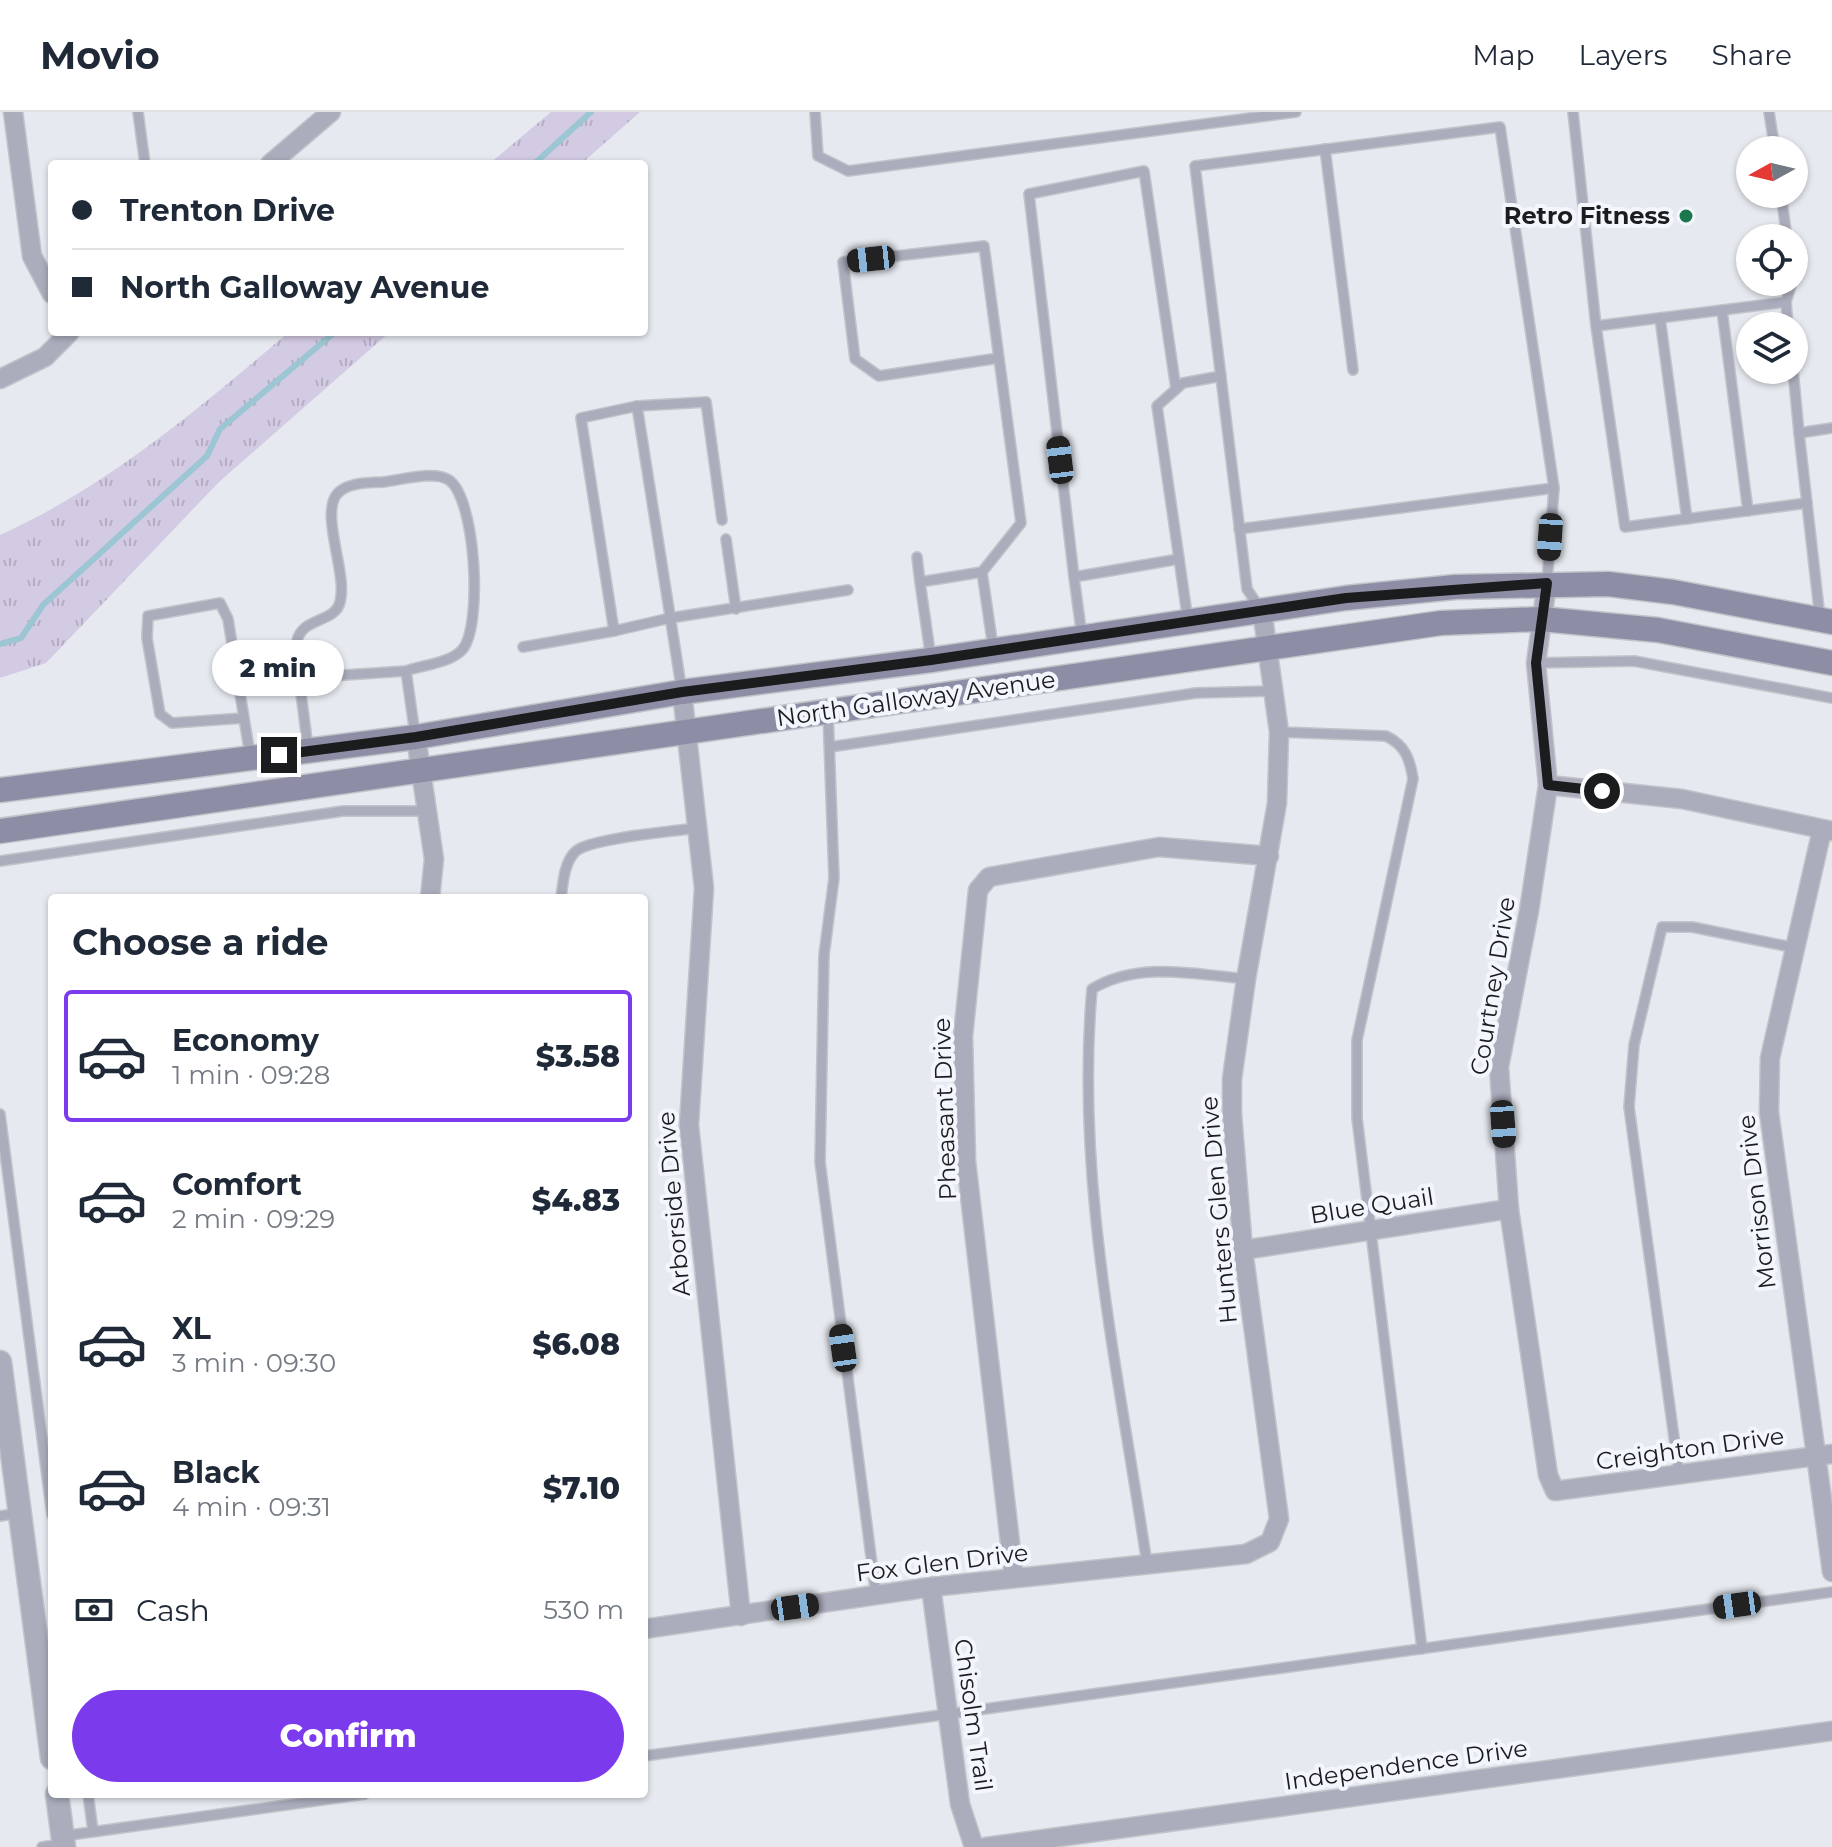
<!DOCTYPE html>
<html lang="en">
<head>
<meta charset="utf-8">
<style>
  body { margin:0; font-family:Montserrat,sans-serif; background:#f2f2f3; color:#1f2937; height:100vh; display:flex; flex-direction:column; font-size:30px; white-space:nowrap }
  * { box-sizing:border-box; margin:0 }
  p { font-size:26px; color:#747a83 }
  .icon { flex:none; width:44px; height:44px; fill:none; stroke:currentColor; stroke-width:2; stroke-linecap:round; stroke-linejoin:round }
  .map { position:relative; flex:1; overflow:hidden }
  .drawer { position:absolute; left:48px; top:782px; width:600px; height:904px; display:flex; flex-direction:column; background:#fff; border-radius:8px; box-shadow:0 2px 6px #0004 }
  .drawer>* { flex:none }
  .top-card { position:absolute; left:48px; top:48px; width:600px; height:176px; border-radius:8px; box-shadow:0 2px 6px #0004; display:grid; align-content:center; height:176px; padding:0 24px; background:#fff }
  .needle { width:52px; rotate:262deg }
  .tools { position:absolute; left:1736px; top:24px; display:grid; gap:16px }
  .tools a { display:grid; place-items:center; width:72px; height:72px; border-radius:50%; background:#fff; box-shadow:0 2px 6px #0004; font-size:40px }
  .end { position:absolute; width:36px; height:36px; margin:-18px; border:10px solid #1b1c1e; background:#fff; box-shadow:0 0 0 4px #fff }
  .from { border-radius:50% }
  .bubble { position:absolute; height:56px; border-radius:28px; background:#fff; box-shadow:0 2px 6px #0004; font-size:26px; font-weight:800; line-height:56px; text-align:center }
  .car { position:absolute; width:24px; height:48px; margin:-24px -12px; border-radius:10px; box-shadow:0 0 6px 2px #0007; background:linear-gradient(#222 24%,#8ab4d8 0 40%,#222 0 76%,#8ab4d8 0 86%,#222 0) }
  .top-card b { display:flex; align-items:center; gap:28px; height:76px; font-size:30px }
  .top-card b+b { border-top:2px solid #e0e1e3 }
  .top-card i { width:20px; height:20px; background:#1f2937 }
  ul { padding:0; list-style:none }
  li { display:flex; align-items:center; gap:24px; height:132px; margin:0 16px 12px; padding:0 8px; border:4px solid transparent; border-radius:8px }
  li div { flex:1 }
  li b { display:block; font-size:30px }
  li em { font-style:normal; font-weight:800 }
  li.selected { border-color:#7c3aed }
  li>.icon { width:72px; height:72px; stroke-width:1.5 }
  h2 { padding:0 24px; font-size:36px; line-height:96px }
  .pay { display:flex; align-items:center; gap:20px; height:88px; padding:0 24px; font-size:30px }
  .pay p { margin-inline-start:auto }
  .cta { display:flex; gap:16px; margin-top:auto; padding:16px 24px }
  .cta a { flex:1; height:92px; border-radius:48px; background:#7c3aed; color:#fff; font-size:32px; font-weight:800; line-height:92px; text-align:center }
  header { display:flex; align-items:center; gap:48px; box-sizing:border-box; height:112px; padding:0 40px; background:#fff; border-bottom:2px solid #e0e1e3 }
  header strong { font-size:38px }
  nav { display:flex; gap:44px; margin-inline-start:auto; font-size:28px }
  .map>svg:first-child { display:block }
</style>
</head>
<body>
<header>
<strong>Movio</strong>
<nav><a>Map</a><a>Layers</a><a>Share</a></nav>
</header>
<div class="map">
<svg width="1832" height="1735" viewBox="0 0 1832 1735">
  <defs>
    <pattern id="grass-tufts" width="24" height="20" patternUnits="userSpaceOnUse" patternTransform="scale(2)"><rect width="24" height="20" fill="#d3cae3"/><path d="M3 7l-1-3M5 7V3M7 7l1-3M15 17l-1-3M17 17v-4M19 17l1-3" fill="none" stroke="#b5adc2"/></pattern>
  </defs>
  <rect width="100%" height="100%" fill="#e6eaf0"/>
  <g fill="url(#grass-tufts)">
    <polygon points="551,0 640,0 581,52 489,52"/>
    <path d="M289,220H390L219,370L46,551L0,566V423C107,375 201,295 289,220Z"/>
  </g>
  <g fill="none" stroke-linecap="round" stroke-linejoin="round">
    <g stroke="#9cc6d4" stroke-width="6">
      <polyline points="534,52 591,0"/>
      <polyline points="0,532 21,526 43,493 207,344 220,317 335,220"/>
    </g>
    <g stroke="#c1c5ca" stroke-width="12">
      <g id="service">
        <polyline points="138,0 145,52"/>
        <polyline points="815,0 818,44 848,59 1296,0"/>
        <polyline points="1573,0 1596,214"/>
        <polyline points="1769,0 1775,38"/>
        <polyline points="1325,37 1353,258"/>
        <polyline points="1781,82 1787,126"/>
        <polyline points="1786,190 1792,170"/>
        <polyline points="1722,198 1748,399"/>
        <polyline points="1660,206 1687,407"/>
        <polyline points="1788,214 1786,190 1596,214 1625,415 1807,391"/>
        <polyline points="1793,258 1799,321"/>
        <polyline points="637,294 706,290 722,408"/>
        <polyline points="1239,417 1554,376"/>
        <polyline points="726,427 736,497"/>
        <polyline points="917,445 920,470"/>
        <polyline points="1074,465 1029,82 1144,59 1176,277"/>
        <polyline points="1259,495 1247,477 1195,54 1500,15 1554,376 1547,471"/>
        <polyline points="1820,506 1799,321 1832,316"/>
        <polyline points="1188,509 1157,294 1183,271 1221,264"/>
        <polyline points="1082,525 1074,465 1179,447"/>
        <polyline points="523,535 614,519"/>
        <polyline points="993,535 982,460 1021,411 984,134 843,150 855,247 879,264 999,246"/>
        <polyline points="931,547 920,470 982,460"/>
        <polyline points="1536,551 1634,549 1832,586"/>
        <path d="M406,559C423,553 450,551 462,538C483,515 476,387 449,368C434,358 401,368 383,370C369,371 347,370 337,382C320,403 348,463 340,490C335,511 302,505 297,529C295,540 298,555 299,566L406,559L415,622"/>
        <polyline points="299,566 308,636"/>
        <polyline points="682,580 637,294 581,306 614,519 670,506 848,478"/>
        <polyline points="828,600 834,766 824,843 820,1050 876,1483"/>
        <polyline points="244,606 172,611 160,602 147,526 148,504 220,491 228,507 250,643"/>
        <path d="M1279,620L1386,624C1405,633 1410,647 1413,667L1357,928V1006L1422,1537"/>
        <polyline points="830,635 1196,581 1275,579"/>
        <polyline points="0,749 343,699 428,699"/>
        <path d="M561,786C563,771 564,750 576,739C591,726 674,719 698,716"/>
        <polyline points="0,1002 52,1403"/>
        <polyline points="1679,1362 1629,995 1634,933 1662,815 1692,815 1796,836"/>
        <polyline points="0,1404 20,1401"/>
        <path d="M1147,1452C1119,1262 1075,1070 1092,877C1138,849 1196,862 1246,867"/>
        <polyline points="644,1644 1832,1480"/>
        <polyline points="88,1682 93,1719"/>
        <polyline points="63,1724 365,1682"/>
        <polyline points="42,1735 63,1732"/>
      </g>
    </g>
    <g stroke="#c1c5ca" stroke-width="21">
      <g id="minor">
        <polyline points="13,0 32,144 52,182"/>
        <polyline points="270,52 331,0"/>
        <polyline points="0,267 45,245 70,220"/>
        <polyline points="1547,471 1536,551 1548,673 1529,799 1499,955 1509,1097 1548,1363 1555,1379 1832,1342"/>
        <polyline points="682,580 704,776 689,1013 741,1504"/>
        <polyline points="416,625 434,747 430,786"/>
        <polyline points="1548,673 1682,687 1832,719"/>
        <polyline points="1822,718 1770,946 1769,1000 1832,1460"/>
        <polyline points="1243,1138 1509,1097"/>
        <polyline points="1014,1465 966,1049 963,924 978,778 989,765 1159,735 1269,744"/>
        <polyline points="931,1475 960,1692 974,1735"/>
        <polyline points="644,1517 931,1475 1246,1442 1270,1430 1279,1407 1243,1138 1232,1002 1232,967 1246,867 1277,691 1279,620 1262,498"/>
        <polyline points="986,1735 1832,1619"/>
      </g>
    </g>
    <g stroke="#c1c5ca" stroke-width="25">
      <g id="tertiary">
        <polyline points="0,1250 52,1646"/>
        <polyline points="57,1682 64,1735"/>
      </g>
    </g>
    <g stroke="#c1c5ca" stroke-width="27">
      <g id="secondary">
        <polyline points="0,678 416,625 682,580 931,548 1346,486 1455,475 1608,472 1673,480 1832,510"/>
        <polyline points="0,719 1441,511 1541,507 1658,518 1832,551"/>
      </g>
    </g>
    <use href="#service" stroke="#abacbc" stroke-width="9"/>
    <use href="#minor" stroke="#abacbc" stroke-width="18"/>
    <use href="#tertiary" stroke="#abacbc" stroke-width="22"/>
    <use href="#secondary" stroke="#8d8ea5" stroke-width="24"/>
  </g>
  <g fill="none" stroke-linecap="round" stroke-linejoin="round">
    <polyline stroke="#1b1c1e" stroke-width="10" points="279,643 416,625 682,580 931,548 1346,486 1547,471 1536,551 1548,673 1602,679"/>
  </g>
  <circle fill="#1c774c" stroke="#f3f7fd" stroke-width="3" cx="1686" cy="104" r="8"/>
  <g text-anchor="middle" stroke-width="8" stroke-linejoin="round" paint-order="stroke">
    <g font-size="24" font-weight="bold" fill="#1b1c1e" stroke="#f3f7fd" text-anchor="end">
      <text x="1670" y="112">Retro Fitness</text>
    </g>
    <g font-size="24" fill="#1b1c1e" stroke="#f3f7fd">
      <text transform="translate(916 587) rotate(-8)" y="8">North Galloway Avenue</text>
      <text transform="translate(1493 874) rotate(-81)" y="8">Courtney Drive</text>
      <text transform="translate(945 997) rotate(-92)" y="8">Pheasant Drive</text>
      <text transform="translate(1757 1090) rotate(-97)" y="8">Morrison Drive</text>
      <text transform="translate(674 1092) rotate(-95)" y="8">Arborside Drive</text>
      <text transform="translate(1372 1094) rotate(-9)" y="8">Blue Quail</text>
      <text transform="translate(1219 1098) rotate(-95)" y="8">Hunters Glen Drive</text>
      <text transform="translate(1690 1337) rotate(-8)" y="8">Creighton Drive</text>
      <text transform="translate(942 1451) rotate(-7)" y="8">Fox Glen Drive</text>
      <text transform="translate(973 1603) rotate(82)" y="8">Chisolm Trail</text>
      <text transform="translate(1406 1653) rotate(-8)" y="8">Independence Drive</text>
    </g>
  </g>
</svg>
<div class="tools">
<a><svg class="needle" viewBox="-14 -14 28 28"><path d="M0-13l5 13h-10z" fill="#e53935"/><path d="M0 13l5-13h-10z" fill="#747a83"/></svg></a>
<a><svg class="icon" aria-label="locate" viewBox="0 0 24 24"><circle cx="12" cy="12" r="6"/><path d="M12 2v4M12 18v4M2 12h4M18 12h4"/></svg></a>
<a><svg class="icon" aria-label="layers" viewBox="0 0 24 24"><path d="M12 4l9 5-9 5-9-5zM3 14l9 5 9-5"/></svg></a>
</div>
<i class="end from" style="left:1602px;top:679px"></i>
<i class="end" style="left:279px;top:643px"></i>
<div class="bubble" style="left:212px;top:528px;width:132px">2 min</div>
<i class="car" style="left:871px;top:147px;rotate:264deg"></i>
<i class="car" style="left:1060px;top:348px;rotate:353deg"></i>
<i class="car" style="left:1550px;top:425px;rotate:184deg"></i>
<i class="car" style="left:1503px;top:1012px;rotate:176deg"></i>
<i class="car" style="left:843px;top:1236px;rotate:352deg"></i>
<i class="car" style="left:1737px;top:1493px;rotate:262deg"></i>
<i class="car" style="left:795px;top:1495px;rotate:82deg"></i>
<div class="top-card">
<b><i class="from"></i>Trenton Drive</b>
<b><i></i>North Galloway Avenue</b>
</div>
<section class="drawer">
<h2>Choose a ride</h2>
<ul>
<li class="selected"><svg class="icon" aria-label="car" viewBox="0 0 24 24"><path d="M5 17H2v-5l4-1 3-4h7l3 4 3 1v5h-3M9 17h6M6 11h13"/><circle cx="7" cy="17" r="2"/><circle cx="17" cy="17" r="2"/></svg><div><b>Economy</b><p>1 min · 09:28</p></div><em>$3.58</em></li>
<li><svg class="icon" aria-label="car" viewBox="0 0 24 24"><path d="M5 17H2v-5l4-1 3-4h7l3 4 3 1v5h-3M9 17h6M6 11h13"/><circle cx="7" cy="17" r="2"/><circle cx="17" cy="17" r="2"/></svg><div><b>Comfort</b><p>2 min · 09:29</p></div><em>$4.83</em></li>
<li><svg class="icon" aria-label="car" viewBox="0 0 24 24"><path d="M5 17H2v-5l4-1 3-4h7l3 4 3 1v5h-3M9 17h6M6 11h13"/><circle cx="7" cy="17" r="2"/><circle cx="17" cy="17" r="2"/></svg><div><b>XL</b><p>3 min · 09:30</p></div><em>$6.08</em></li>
<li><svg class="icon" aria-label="car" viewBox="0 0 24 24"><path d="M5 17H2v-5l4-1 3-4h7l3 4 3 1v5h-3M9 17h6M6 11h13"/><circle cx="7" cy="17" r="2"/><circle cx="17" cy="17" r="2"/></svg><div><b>Black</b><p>4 min · 09:31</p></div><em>$7.10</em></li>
</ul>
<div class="pay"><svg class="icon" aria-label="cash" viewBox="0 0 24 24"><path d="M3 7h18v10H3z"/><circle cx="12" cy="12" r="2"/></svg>Cash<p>530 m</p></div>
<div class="cta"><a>Confirm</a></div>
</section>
</div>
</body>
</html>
